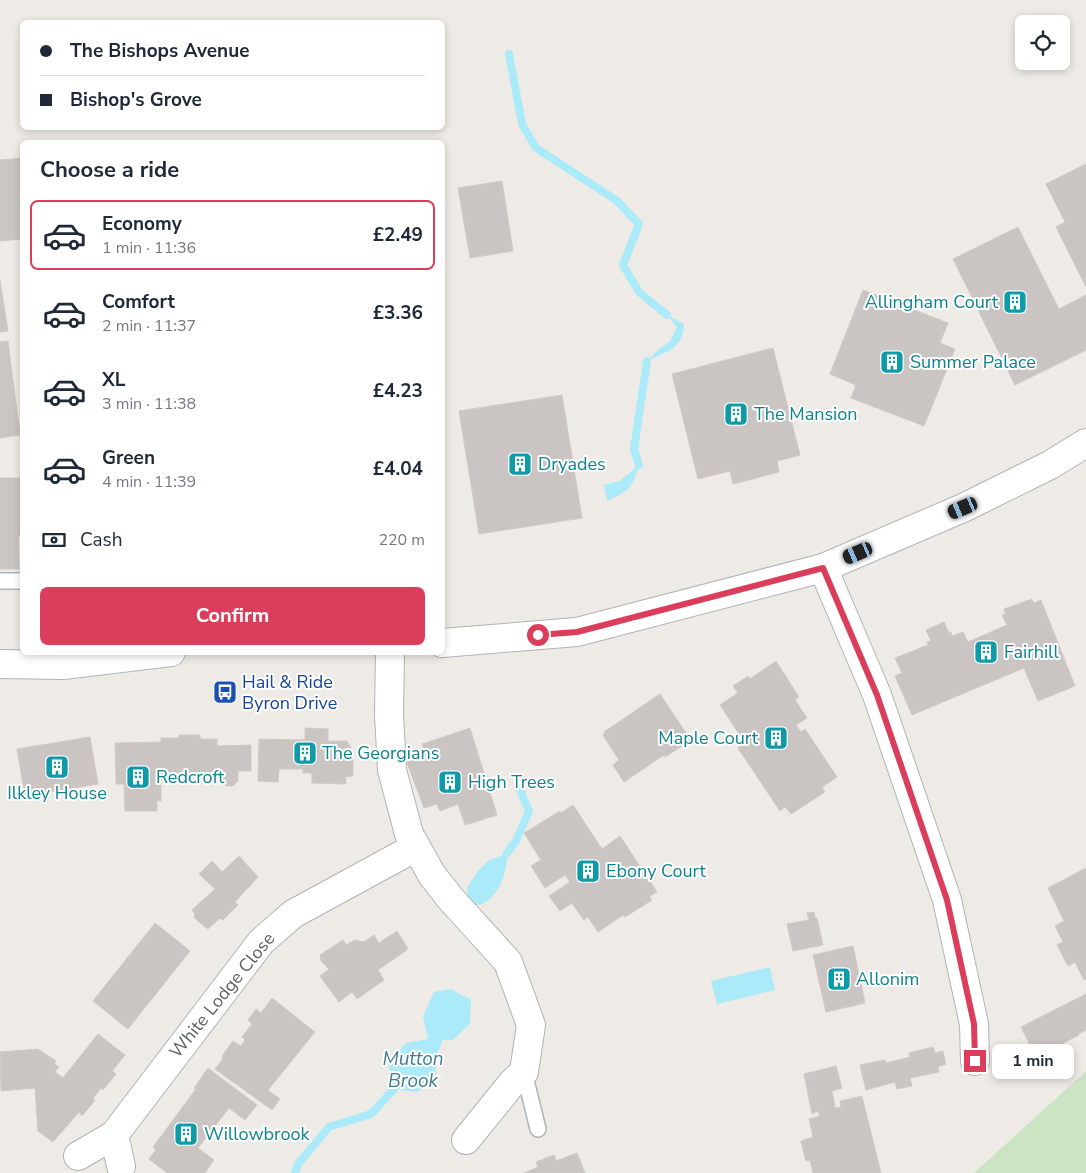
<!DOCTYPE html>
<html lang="en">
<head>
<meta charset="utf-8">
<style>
  body { margin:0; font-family:"Nunito Sans",sans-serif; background:#f6f6f7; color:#1f2937; height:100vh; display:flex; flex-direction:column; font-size:19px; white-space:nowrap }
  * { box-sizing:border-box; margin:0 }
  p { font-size:16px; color:#747a83 }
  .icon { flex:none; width:28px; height:28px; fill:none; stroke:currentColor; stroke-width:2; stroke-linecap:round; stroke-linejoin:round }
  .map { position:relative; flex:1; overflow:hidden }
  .drawer { position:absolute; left:20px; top:140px; width:425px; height:515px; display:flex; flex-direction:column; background:#fff; border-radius:8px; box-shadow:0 2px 8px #0003 }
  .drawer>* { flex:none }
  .hud { position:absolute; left:20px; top:20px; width:425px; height:110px; border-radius:8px; box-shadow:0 2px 8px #0003; display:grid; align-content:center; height:110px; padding:0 20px; background:#fff }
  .fabs { position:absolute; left:1015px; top:15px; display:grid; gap:10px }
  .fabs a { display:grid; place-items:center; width:55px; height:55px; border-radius:8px; background:#fff; box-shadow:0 2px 8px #0003; font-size:25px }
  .end { position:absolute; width:22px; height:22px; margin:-11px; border:6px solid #db3e5b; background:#fff; box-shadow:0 0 0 2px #fff }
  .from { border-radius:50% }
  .bubble { position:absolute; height:35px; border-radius:8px; background:#fff; box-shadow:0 2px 8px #0003; font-size:16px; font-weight:700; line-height:35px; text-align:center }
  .car { position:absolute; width:15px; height:30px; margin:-15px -8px; border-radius:6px; box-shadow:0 0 4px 1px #0007; background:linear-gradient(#222 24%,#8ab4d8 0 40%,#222 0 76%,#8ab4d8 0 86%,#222 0) }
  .hud b { display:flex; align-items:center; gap:18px; height:48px; font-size:19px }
  .hud b+b { border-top:1px solid #e0e1e3 }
  .hud i { width:12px; height:12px; background:#1f2937 }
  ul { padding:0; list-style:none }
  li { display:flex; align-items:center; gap:15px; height:70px; margin:0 10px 8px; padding:0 10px; border:2px solid transparent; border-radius:8px }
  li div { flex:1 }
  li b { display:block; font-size:19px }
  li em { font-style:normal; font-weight:700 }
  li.selected { border-color:#db3e5b }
  li>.icon { width:45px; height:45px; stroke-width:1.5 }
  h2 { padding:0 20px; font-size:22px; line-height:60px }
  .pay { display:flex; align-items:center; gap:12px; height:55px; padding:0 20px; font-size:19px }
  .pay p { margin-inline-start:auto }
  .primary-button { display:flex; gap:10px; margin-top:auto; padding:10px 20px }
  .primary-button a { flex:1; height:58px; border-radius:8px; background:#db3e5b; color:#fff; font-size:20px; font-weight:700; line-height:58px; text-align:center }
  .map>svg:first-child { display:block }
</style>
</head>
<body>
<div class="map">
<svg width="1086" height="1173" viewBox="0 0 1086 1173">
  <rect width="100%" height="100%" fill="#eeeae5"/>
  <polygon fill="#cce3c4" points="1086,1071 1086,1173 974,1173"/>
  <g fill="#abeaf8">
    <path d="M667,315L684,324C684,348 666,352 647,361L658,350L670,341L677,327Z"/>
    <path d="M639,465C632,489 629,490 607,501L604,485L620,481Z"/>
    <path d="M507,853C508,870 500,894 484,903C481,905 473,905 468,906L467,888L478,871L488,861Z"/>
    <polygon points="770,967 775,990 717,1004 711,981"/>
    <polygon points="451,989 471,1000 470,1024 453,1040 443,1040 435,1059 437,1081 417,1092 394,1089 388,1062 406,1043 428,1039 423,1016 434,992"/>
  </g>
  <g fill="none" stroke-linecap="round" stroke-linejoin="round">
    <g stroke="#abeaf8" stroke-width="8">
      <polyline points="509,54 522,124 536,148 616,200 639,224 623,265 639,292 667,315"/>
      <polyline points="639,465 634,449 647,361"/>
      <polyline points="507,853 516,841 529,811 520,790"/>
      <polyline points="295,1173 298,1164 329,1127 371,1114 394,1089"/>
    </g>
  </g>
  <g fill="#cac5c2" stroke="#d2cac4">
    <polygon points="22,158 22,239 0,241 0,160"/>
    <polygon points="1086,164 1086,287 1056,227 1065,222 1046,184"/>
    <polygon points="502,181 513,251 470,258 458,188"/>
    <polygon points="1018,227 1059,309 1086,295 1086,350 1015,385 953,259"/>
    <polygon points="0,280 8,331 0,332"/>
    <polygon points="863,290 948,323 940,343 955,349 924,426 851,398 856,385 830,374"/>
    <polygon points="8,341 20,435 0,438 0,342"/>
    <polygon points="773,348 800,455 777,461 779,472 733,484 730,471 698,479 672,374"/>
    <polygon points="562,395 582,518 479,534 459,411"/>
    <polygon points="0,478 22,478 22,536 18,536 19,569 0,569"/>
    <polygon points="1032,599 1034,603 1041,600 1075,686 1038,701 1024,668 912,715 895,676 902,673 895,658 928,645 927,642 931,641 926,630 944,622 949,633 951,632 952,636 963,632 968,642 1007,625 1002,615 1006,614 1004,609"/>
    <polygon points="776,661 799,697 795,700 807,718 796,725 801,732 805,729 837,777 822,787 825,792 791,814 785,807 780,811 738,748 745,743 720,705 738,693 733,686 748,676 750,679"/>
    <polygon points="660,694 688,736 686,737 690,741 665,757 664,755 624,782 613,765 619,760 603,735 605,733 604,732"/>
    <polygon points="305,728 328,729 328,741 347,741 351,748 349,758 353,758 353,776 345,777 346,784 312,783 312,773 303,773 303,769 279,769 278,782 258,781 259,739 305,740"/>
    <polygon points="470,728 497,815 465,825 458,804 440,811 437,804 424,808 406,760 425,752 422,744"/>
    <polygon points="179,735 200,735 200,739 217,739 217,746 251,745 251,771 238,771 238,781 233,786 226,786 222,781 221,772 161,773 161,801 157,800 157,811 125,811 124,784 116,784 115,743 161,742 161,738 179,738"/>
    <polygon points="90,737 98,784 25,796 17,749"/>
    <polygon points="573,805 602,849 620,836 657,892 649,897 652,900 625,917 623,915 598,932 588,917 584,920 572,903 560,911 549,896 570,882 565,875 545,888 531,866 541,860 524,833 560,811 561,813"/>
    <polygon points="239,856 258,877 235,902 238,905 223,920 220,918 208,929 199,922 194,917 195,914 192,910 215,889 199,874 212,861 222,872"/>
    <polygon points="1086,868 1086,979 1084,980 1075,962 1068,966 1057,945 1063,942 1055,926 1064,921 1048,888"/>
    <polygon points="814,912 815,918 817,918 823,945 793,951 787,924 809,920 807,913"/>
    <polygon points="155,923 190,951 128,1029 93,1001"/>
    <polygon points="397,931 407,947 407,950 378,970 384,980 357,999 352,992 339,1002 320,976 329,969 321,961 320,955 343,940 346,945 355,940 364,942 374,935 379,943"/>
    <polygon points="853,946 865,1003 826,1012 813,955"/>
    <polygon points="1086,994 1086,1030 1078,1034 1079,1035 1036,1057 1021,1027"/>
    <polygon points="272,998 315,1032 268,1090 280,1099 272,1110 215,1069 223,1059 222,1056 233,1041 241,1046 245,1040 242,1037 252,1024 248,1020 256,1009 261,1013"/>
    <polygon points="98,1034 125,1055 112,1071 116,1074 103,1090 101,1088 93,1098 95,1100 82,1116 79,1112 53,1142 38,1131 35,1088 1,1091 0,1052 38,1049 56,1061 54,1064 59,1067 55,1072 63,1078"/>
    <polygon points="933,1047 935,1053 943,1051 946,1064 938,1067 939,1072 910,1078 912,1086 897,1089 895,1082 866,1090 860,1065 885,1060 886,1063 910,1057 909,1053"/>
    <polygon points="836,1066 842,1088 832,1091 835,1108 841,1107 840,1101 862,1096 881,1173 813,1173 810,1160 806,1161 801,1141 813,1137 809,1119 820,1116 818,1111 812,1114 804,1074"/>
    <polygon points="208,1068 257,1105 245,1120 229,1108 198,1148 214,1160 205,1173 167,1173 149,1159 156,1150 153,1147 196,1089 194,1088"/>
    <polygon points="577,1153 585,1173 524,1173 538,1167 536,1162 554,1155 556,1161"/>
  </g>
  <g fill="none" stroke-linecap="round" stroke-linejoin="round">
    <g stroke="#b0b4b6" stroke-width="18">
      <g id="service">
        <polyline points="0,581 22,581"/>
        <polyline points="524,1072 538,1129"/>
      </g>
    </g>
    <g stroke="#b0b4b6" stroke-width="30">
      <g id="minor">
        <polyline points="823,568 877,695 947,900 974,1024 975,1061"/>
        <polyline points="390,652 389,715 392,770 409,834 432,875 450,898 508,962 531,1025 524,1072 513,1082 466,1140"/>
        <polyline points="114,1135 121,1166"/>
        <polyline points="78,1156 114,1135 261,942 293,914 416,847"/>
      </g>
    </g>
    <g stroke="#b0b4b6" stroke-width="30">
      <g id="tertiary">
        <polyline points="442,643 577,632 823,568 963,508 1050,465 1086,443"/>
        <polyline points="0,664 63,665 171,652"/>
      </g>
    </g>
    <use href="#service" stroke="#fff" stroke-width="15"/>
    <use href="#minor" stroke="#fff" stroke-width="28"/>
    <use href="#tertiary" stroke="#fff" stroke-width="28"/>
  </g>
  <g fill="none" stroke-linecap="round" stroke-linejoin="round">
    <polyline stroke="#db3e5b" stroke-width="6" points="538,635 577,632 823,568 877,695 947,900 974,1024 975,1061"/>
  </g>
  <defs>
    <g id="building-square" transform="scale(1.25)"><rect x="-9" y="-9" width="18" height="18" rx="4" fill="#0f9aa8" stroke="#fff"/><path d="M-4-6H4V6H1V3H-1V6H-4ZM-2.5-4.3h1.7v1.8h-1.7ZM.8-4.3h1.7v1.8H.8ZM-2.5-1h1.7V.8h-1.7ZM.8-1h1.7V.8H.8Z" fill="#fff"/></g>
    <g id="bus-square" transform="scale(1.25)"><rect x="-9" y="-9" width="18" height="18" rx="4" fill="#1a4fb4" stroke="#fff"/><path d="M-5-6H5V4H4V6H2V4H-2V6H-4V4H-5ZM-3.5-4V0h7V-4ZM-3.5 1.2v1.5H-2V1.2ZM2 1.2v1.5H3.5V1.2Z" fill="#fff"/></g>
  </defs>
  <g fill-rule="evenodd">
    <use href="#building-square" x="1015" y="302"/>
    <use href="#building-square" x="892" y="362"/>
    <use href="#building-square" x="736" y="414"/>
    <use href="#building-square" x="520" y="464"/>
    <use href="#building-square" x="986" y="652"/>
    <use href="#bus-square" x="225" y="692"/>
    <use href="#building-square" x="776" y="738"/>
    <use href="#building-square" x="305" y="753"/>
    <use href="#building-square" x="57" y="767"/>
    <use href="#building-square" x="138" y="777"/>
    <use href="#building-square" x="450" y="782"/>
    <use href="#building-square" x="588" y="871"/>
    <use href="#building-square" x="839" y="979"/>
    <use href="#building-square" x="186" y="1134"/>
  </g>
  <g text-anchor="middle" stroke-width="4" stroke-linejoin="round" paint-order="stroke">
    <g font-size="18" fill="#0d838f" stroke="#fff" text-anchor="start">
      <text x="998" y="308" text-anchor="end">Allingham Court</text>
      <text x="910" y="368">Summer Palace</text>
      <text x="754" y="420">The Mansion</text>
      <text x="538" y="470">Dryades</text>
      <text x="1004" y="658">Fairhill</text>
      <text x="758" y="744" text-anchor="end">Maple Court</text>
      <text x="322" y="759">The Georgians</text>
      <text x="156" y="783">Redcroft</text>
      <text x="468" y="788">High Trees</text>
      <text x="57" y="799" text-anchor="middle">Ilkley House</text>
      <text x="606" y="877">Ebony Court</text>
      <text x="856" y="985">Allonim</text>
      <text x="204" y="1140">Willowbrook</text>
    </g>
    <g font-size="18" fill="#164399" stroke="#fff" text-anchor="start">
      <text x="242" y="688">Hail &amp; Ride<tspan x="242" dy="21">Byron Drive</tspan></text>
    </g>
    <g font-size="18" fill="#5d6264" stroke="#fff">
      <text transform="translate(222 995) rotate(-51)" y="6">White Lodge Close</text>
    </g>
    <g font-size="19" font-style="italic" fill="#407c90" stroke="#fff">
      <text x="413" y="1065">Mutton<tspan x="413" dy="22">Brook</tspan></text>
    </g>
  </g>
</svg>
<div class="fabs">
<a><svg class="icon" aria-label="locate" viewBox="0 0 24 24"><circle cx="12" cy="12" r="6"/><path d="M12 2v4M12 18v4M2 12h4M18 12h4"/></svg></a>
</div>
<i class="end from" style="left:538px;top:635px"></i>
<i class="end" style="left:975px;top:1061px"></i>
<div class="bubble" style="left:992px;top:1044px;width:82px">1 min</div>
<i class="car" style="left:963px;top:508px;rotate:247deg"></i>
<i class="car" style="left:858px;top:553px;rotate:247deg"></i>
<div class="hud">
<b><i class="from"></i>The Bishops Avenue</b>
<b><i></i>Bishop's Grove</b>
</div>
<section class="drawer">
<h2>Choose a ride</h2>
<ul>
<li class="selected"><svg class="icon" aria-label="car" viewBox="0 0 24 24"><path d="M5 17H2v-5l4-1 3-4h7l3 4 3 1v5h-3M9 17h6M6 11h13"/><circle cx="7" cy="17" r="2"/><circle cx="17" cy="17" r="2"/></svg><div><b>Economy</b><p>1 min · 11:36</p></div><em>£2.49</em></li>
<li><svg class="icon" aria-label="car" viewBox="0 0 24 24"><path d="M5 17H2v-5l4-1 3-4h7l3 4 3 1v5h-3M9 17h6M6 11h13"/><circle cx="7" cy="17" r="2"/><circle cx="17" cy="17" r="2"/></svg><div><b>Comfort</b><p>2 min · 11:37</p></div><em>£3.36</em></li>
<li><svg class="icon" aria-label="car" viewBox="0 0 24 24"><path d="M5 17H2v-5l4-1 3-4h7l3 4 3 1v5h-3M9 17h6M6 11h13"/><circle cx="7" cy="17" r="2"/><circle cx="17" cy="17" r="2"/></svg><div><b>XL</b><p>3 min · 11:38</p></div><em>£4.23</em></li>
<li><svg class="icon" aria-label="car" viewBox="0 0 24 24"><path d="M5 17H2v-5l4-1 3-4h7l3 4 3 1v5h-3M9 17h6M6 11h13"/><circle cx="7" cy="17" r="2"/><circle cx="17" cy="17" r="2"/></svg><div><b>Green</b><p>4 min · 11:39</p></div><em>£4.04</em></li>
</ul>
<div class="pay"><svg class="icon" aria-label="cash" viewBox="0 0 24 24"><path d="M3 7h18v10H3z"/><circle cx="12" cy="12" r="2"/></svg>Cash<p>220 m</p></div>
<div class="primary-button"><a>Confirm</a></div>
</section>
</div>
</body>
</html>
